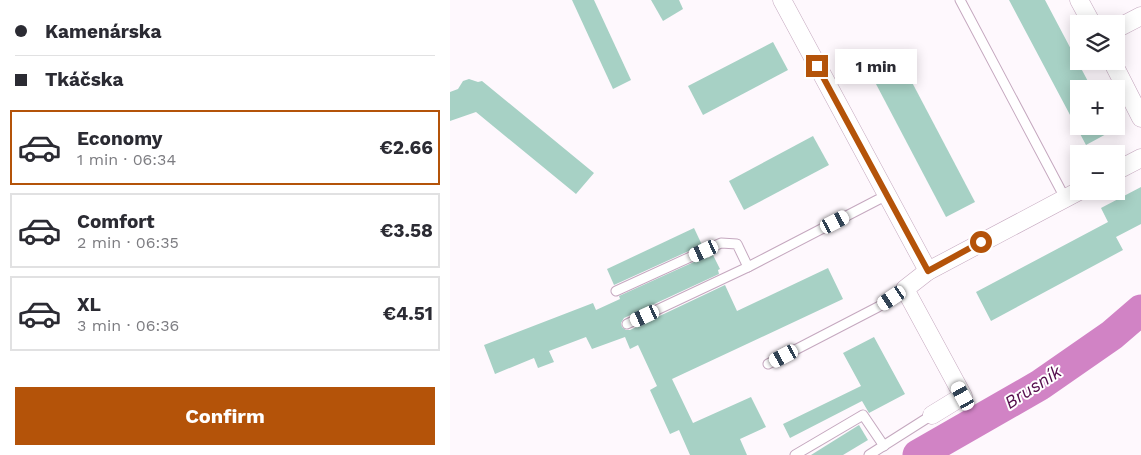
<!DOCTYPE html>
<html lang="en">
<head>
<meta charset="utf-8">
<style>
  body { margin:0; font-family:"Work Sans",sans-serif; background:#f7f7f7; color:#2b2b33; height:100vh; display:flex; flex-direction:column; font-size:19px; white-space:nowrap }
  * { box-sizing:border-box; margin:0 }
  p { font-size:16px; color:#7c7c81 }
  .icon { flex:none; width:28px; height:28px; fill:none; stroke:currentColor; stroke-width:2; stroke-linecap:round; stroke-linejoin:round }
  .map { position:relative; flex:1; overflow:hidden }
  .details { display:flex; flex-direction:column; background:#fff; width:450px }
  .details>* { flex:none }
  .top-card { display:grid; align-content:center; height:110px; padding:0 15px; background:#fff }
  .buttons { position:absolute; left:620px; top:15px; display:grid; gap:10px }
  .buttons a { display:grid; place-items:center; width:55px; height:55px; border-radius:0px; background:#fff; box-shadow:0 2px 12px #0003; font-size:25px }
  .end { position:absolute; width:22px; height:22px; margin:-11px; border:6px solid #b45309; background:#fff; box-shadow:0 0 0 2px #fff }
  .from { border-radius:50% }
  .bubble { position:absolute; height:35px; border-radius:0px; background:#fff; box-shadow:0 2px 12px #0003; font-size:16px; font-weight:700; line-height:35px; text-align:center }
  .car { position:absolute; width:15px; height:30px; margin:-15px -8px; border-radius:6px; box-shadow:0 0 4px 1px #0007; background:linear-gradient(#fff 24%,#345 0 40%,#fff 0 76%,#345 0 86%,#fff 0) }
  .top-card b { display:flex; align-items:center; gap:18px; height:48px; font-size:19px }
  .top-card b+b { border-top:1px solid #e1e1e2 }
  .top-card i { width:12px; height:12px; background:#2b2b33 }
  ul { padding:0; list-style:none }
  li { display:flex; align-items:center; gap:15px; height:75px; margin:0 10px 8px; padding:0 5px; border:2px solid #e1e1e2; border-radius:0px }
  li div { flex:1 }
  li b { display:block; font-size:19px }
  li em { font-style:normal; font-weight:700 }
  li.selected { border-color:#b45309 }
  li>.icon { width:45px; height:45px; stroke-width:1.5 }
  .cta { display:flex; gap:10px; margin-top:auto; padding:10px 15px }
  .cta a { flex:1; height:58px; border-radius:0px; background:#b45309; color:#fff; font-size:20px; font-weight:700; line-height:58px; text-align:center }
  main { display:flex; flex:1; min-height:0 }
  .map>svg:first-child { display:block }
</style>
</head>
<body>
<main>
<section class="details">
<div class="top-card">
<b><i class="from"></i>Kamenárska</b>
<b><i></i>Tkáčska</b>
</div>
<ul>
<li class="selected"><svg class="icon" aria-label="car" viewBox="0 0 24 24"><path d="M5 17H2v-5l4-1 3-4h7l3 4 3 1v5h-3M9 17h6M6 11h13"/><circle cx="7" cy="17" r="2"/><circle cx="17" cy="17" r="2"/></svg><div><b>Economy</b><p>1 min · 06:34</p></div><em>€2.66</em></li>
<li><svg class="icon" aria-label="car" viewBox="0 0 24 24"><path d="M5 17H2v-5l4-1 3-4h7l3 4 3 1v5h-3M9 17h6M6 11h13"/><circle cx="7" cy="17" r="2"/><circle cx="17" cy="17" r="2"/></svg><div><b>Comfort</b><p>2 min · 06:35</p></div><em>€3.58</em></li>
<li><svg class="icon" aria-label="car" viewBox="0 0 24 24"><path d="M5 17H2v-5l4-1 3-4h7l3 4 3 1v5h-3M9 17h6M6 11h13"/><circle cx="7" cy="17" r="2"/><circle cx="17" cy="17" r="2"/></svg><div><b>XL</b><p>3 min · 06:36</p></div><em>€4.51</em></li>
</ul>
<div class="cta"><a>Confirm</a></div>
</section>
<div class="map">
<svg width="691" height="455" viewBox="0 0 691 455">
  <rect width="100%" height="100%" fill="#fef8fd"/>
  <g fill="none" stroke-linecap="round" stroke-linejoin="round">
    <polyline stroke="#d183c5" stroke-width="31" points="468,455 590,385 662,335 691,310"/>
  </g>
  <g fill="#a7d1c5">
    <polygon points="122,0 144,0 181,80 163,89"/>
    <polygon points="201,0 229,0 233,9 213,21"/>
    <polygon points="559,0 595,0 642,89 629,89 629,126 671,126 636,145"/>
    <polygon points="323,42 338,70 253,115 238,86"/>
    <polygon points="455,69 525,202 496,217 426,84"/>
    <polygon points="19,79 28,82 32,81 144,173 126,194 26,112 0,121 0,92 8,89 13,81"/>
    <polygon points="363,136 379,165 294,210 279,181"/>
    <polygon points="691,187 691,224 666,237 673,250 541,321 526,292 658,222 651,208"/>
    <polygon points="244,228 252,245 164,285 157,269"/>
    <polygon points="263,255 270,269 268,270 269,274 174,318 171,323 172,327 176,330 180,330 275,285 287,311 378,268 393,299 222,379 243,423 301,397 316,427 290,439 297,455 240,455 229,430 220,434 200,390 207,386 188,345 180,349 175,337 142,349 136,337 99,351 104,362 88,368 84,358 45,374 34,345 143,303 146,310 170,299 169,296 257,256 258,258"/>
    <polygon points="424,337 455,394 419,413 412,401 340,438 333,424 411,386 393,353"/>
    <polygon points="409,425 418,440 393,455 361,455"/>
  </g>
  <g fill="none" stroke-linecap="round" stroke-linejoin="round">
    <g stroke="#c5a8bf" stroke-width="11">
      <g id="service">
        <polyline points="510,0 615,198"/>
        <polyline points="166,291 271,243 287,244 298,267"/>
        <polyline points="177,324 298,267 437,195"/>
        <polyline points="318,364 428,307 455,289"/>
        <polyline points="345,455 413,415 434,446"/>
        <polyline points="419,455 482,415"/>
      </g>
    </g>
    <g stroke="#c5a8bf" stroke-width="19">
      <g id="minor">
        <polyline points="332,0 478,271"/>
        <polyline points="629,0 642,24"/>
        <polyline points="666,29 691,16"/>
        <polyline points="662,61 691,118"/>
        <polyline points="666,171 691,158"/>
        <polyline points="482,415 513,396 455,289 478,271 629,191"/>
      </g>
    </g>
    <use href="#service" stroke="#fff" stroke-width="9"/>
    <use href="#minor" stroke="#fff" stroke-width="18"/>
  </g>
  <g fill="none" stroke-linecap="round" stroke-linejoin="round">
    <polyline stroke="#b45309" stroke-width="6" points="367,66 478,271 531,242"/>
  </g>
  <g text-anchor="middle" stroke-width="4" stroke-linejoin="round" paint-order="stroke">
    <g font-size="18" font-style="italic" fill="#550e4d" stroke="#fff">
      <text transform="translate(583 387) rotate(-33)" y="6">Brusník</text>
    </g>
  </g>
</svg>
<div class="buttons">
<a><svg class="icon" aria-label="layers" viewBox="0 0 24 24"><path d="M12 4l9 5-9 5-9-5zM3 14l9 5 9-5"/></svg></a>
<a>+</a>
<a>−</a>
</div>
<i class="end from" style="left:531px;top:242px"></i>
<i class="end" style="left:367px;top:66px"></i>
<div class="bubble" style="left:385px;top:49px;width:82px">1 min</div>
<i class="car" style="left:385px;top:222px;rotate:63deg"></i>
<i class="car" style="left:254px;top:251px;rotate:245deg"></i>
<i class="car" style="left:442px;top:298px;rotate:236deg"></i>
<i class="car" style="left:195px;top:316px;rotate:245deg"></i>
<i class="car" style="left:334px;top:356px;rotate:242deg"></i>
<i class="car" style="left:513px;top:396px;rotate:331deg"></i>
</div>
</main>
</body>
</html>
